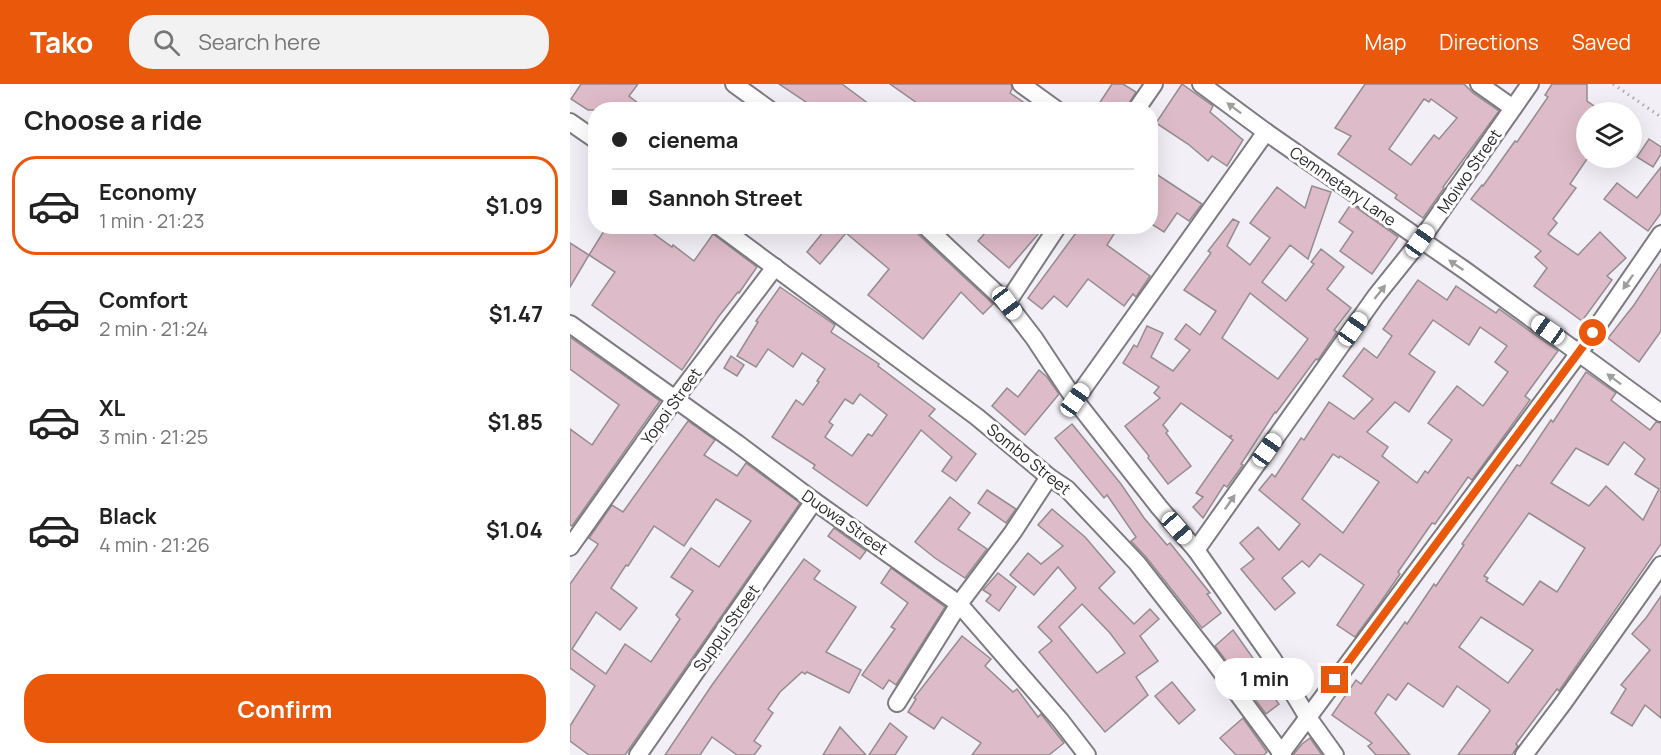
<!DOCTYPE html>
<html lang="en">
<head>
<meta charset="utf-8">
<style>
  body { margin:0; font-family:Manrope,sans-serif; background:#f2f2f2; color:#222; height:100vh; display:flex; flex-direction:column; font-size:22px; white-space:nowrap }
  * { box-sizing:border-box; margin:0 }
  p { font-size:20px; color:#767676 }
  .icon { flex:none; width:33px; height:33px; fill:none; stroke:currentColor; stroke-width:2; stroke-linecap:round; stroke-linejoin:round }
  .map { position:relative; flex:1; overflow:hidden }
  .sheet { display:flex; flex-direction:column; background:#fff; width:570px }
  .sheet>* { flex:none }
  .top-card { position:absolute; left:18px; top:18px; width:570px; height:132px; border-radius:24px; box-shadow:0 6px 24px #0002; display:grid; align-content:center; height:132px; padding:0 24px; background:#fff }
  .buttons { position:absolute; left:1006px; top:18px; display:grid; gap:12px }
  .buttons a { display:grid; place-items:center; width:66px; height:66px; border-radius:50%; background:#fff; box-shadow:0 6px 24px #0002; font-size:30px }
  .end { position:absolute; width:27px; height:27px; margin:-14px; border:8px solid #ea580c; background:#fff; box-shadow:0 0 0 3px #fff }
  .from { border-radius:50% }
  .bubble { position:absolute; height:42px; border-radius:21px; background:#fff; box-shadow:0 6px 24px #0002; font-size:20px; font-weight:700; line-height:42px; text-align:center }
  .car { position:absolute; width:18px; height:36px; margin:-18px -9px; border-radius:8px; box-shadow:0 0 4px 2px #0007; background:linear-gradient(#fff 24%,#345 0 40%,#fff 0 76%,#345 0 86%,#fff 0) }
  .top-card b { display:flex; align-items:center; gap:21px; height:57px; font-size:22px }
  .top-card b+b { border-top:2px solid #e0e0e0 }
  .top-card i { width:15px; height:15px; background:#222 }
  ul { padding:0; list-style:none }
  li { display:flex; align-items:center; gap:18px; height:99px; margin:0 12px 9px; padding:0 12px; border:3px solid transparent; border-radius:24px }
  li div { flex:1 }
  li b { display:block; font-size:22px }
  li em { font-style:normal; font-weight:700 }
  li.current { border-color:#ea580c }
  li>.icon { width:54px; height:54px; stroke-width:1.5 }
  h2 { padding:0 24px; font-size:27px; line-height:72px }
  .primary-button { display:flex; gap:12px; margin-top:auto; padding:12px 24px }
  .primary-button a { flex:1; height:69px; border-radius:24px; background:#ea580c; color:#fff; font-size:24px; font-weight:700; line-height:69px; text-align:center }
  header { display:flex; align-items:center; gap:36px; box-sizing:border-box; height:84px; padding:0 30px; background:#ea580c; color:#fff }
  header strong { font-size:28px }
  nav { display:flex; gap:33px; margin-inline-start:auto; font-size:21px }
  .search { width:420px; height:54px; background:#f2f2f2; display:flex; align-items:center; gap:15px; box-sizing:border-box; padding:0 21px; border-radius:24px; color:#767676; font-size:22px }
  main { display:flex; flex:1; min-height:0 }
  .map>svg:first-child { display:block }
</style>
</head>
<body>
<header>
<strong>Tako</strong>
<div class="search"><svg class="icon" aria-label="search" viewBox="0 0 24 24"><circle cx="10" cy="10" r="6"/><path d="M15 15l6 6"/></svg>Search here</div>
<nav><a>Map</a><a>Directions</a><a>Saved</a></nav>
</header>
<main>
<section class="sheet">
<h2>Choose a ride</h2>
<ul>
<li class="current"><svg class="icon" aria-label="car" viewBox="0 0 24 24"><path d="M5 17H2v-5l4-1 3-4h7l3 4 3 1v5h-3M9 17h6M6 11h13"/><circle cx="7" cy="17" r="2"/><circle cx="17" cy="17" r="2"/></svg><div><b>Economy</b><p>1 min · 21:23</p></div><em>$1.09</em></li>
<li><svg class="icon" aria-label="car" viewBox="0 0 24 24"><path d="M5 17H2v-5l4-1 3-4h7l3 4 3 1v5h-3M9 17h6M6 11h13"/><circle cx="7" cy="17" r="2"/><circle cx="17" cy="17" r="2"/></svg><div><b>Comfort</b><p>2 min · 21:24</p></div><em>$1.47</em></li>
<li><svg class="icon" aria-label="car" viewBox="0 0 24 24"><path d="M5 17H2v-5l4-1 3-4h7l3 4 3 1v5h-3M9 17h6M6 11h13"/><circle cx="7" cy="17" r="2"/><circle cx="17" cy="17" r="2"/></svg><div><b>XL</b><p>3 min · 21:25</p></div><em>$1.85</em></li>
<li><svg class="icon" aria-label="car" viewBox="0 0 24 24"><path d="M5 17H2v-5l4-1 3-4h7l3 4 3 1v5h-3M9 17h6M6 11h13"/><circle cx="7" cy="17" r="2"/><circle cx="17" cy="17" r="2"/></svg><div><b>Black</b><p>4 min · 21:26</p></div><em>$1.04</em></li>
</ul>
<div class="primary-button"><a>Confirm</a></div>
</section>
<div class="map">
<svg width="1091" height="671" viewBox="0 0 1091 671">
  <rect width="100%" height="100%" fill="#f2eff6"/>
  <g fill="#debbc8" stroke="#948c8f" stroke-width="1.5" fill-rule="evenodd">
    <polygon points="11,0 68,0 59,12 77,26 18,26 1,15"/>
    <polygon points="209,0 272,0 307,26 248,26"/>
    <polygon points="320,0 441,0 442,5 440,9 465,26 357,26"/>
    <polygon points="542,0 553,0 566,8 555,26 525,26"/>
    <polygon points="612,0 643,22 640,28 673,56 657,82 642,72 638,77 618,60 586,39"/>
    <path d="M795,0H894L903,9L929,27L873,103L874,104L853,134L825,114L827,111L768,70L781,52L765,44ZM854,15L859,18L861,15L887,34L869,55L864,51L841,81L819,65Z"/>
    <polygon points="982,0 1017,0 1017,17 1033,28 1017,28 1017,75 1000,100 1006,104 983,135 987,139 978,150 1008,171 1030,148 1056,174 1037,192 1042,196 1012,237 964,202 977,184 965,173 971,167 901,115 912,101 913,102 945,57 947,58 978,13 975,11"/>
    <polygon points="1079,55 1091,63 1091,70 1083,83 1067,73"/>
    <polygon points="1091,83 1091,129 1078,147 1034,115 1047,99 1067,114"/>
    <polygon points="580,86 632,120 619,137 607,129 594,148 580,139"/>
    <path d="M742,102L761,108L738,175L720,161L692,198L716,217L744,180L741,178L751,165L774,183L757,205L781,224L764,246L767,248L748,276L746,275L706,329L705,328L671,380L673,381L657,403L654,401L633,434L623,423L633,413L626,409L663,356L660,354L662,351L659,353L611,319L593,341L598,347L596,349L621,382L598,400L578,374L579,372L555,342L590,314L584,309L589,303L553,279L564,261L567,263L577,242L593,249L581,273L603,287L620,266L605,255L616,240L630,251L646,227L614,206L641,169L638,167L663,135L669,138L657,162L680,181L700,154L680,139L707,103L735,124ZM680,209L738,255L708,295L652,254Z"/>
    <polygon points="781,120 828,153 802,190 770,167 783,148 769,138"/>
    <polygon points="37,142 73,142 102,163 103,161 124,177 143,150 187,183 169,209 168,208 149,232 112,286 22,221 45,188 19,171"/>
    <polygon points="258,142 345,142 348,150 423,220 413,230 391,208 353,255 298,211 319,185 276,149 250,180 237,168"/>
    <polygon points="421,142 475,142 439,184 408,157"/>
    <polygon points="511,142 549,142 537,161 580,192 566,213 563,210 554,222 518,195 497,223 484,212 472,225 458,214"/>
    <polygon points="0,159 19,171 0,203"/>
    <polygon points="1091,180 1091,247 1069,278 1038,254 1064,221"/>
    <path d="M848,196L877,216L886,202L926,229L929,225L988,267L955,312L960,316L926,363L902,396L898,393L865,440L862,439L828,488L830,490L810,519L785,553L767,541L794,501L750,470L739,483L732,477L712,494L725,509L705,526L671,485L684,475L670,459L688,443L709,466L730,440L689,406L702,390L705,393L731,354L734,356L759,318L784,335L803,315L773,292L794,264L807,274L822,252L813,245ZM863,236L899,261L910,243L937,262L925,278L938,288L913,322L887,302L858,339L882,356L858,389L855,387L847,399L812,372L818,363L797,348L825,318L839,328L865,288L839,270ZM763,370L769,374L770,372L809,398L773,449L732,415Z"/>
    <path d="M210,203L265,241L261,248L309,280L308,282L365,325L359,332L406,370L386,397L372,387L382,373L351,346L297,422L243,384L245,381L202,353L226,316L233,321L249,298L247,297L255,285L232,269L223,283L198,265L186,283L167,272L188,238L186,237ZM290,310L317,331L302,352L298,350L282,372L255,353L263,341L259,338L275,315L283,320Z"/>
    <polygon points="0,253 90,317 2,442 0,441 0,345 22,361 49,321 0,285"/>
    <polygon points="161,272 174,281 167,292 154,284"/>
    <polygon points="469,286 477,293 489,310 455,351 422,322 437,304 448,313"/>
    <path d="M1016,288L1046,309L1041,316L1080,346L1086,338L1091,339V460L989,607L987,605L946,660L948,662L942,671H888L920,627L919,625L887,602L873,623L838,599L826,616L818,610L805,629L840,671H806L798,662L802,659L762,631L786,596L791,600L835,538L837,540L864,500L866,502L894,461L892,460L947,381L950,382L981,336L983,338ZM1054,358L1075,375L1065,390L1089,405L1073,436L1036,402L1019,422L981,399L1006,364L1038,381ZM959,429L1015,464L987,508L970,497L953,521L916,497L918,494L914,492ZM911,533L963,566L938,599L889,563Z"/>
    <path d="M118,337L145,356L134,371L167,392L176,379L230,419L55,671H19L0,657V642L25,602L0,584V500L27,462L28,460L19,454L42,421L53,428ZM146,415L181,437L149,483L121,464L101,493L123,507L106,531L110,535L81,578L55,560L36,590L2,565L26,528L50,546L67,524L41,504L56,481L58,482L84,442L114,462Z"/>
    <polygon points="502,340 551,400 574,434 597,461 600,459 640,509 637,510 651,529 632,544 576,473 561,457 566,453 537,411 534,414 485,354"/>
    <polygon points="417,406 446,425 436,439 408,419"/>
    <polygon points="380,413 400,429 388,445 417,465 395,494 365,474 345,458"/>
    <path d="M482,425L515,453L545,488L529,504L564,540L580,525L589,535L570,552L588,577L566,593L578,611L535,648L469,568L482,557L468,543L506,504L488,483L464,511L440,491L458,469L471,480L493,462L468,441ZM512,520L540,549L555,569L527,589L489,543Z"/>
    <polygon points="264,444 296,467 290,475 258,452"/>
    <polygon points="234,475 250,487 244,495 286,523 256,568 291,586 279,609 237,588 235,590 232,588 210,608 198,625 203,629 184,657 191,662 184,671 167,671 142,653 130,671 95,671 142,601"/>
    <polygon points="321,484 375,523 326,601 319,596 313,605 292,591 325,545 321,543 338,519 311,499"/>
    <polygon points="428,489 446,503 429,527 416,517 421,511 413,506"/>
    <polygon points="1091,512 1091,634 1075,621 1062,642 1041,629 1056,605 1051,601 1080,566 1062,550 1076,534"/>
    <polygon points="663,546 685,577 680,582 709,620 696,630 645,562"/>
    <polygon points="392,552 421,575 415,582 443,608 447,605 468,633 471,630 494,659 479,671 402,671 411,659 372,633 364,645 338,628 346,615 344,614"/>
    <polygon points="602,598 625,626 609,640 585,612"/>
    <polygon points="673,634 697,668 694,671 666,671 650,654"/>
    <polygon points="320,639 337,653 325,671 299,671"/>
    <polygon points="270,643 296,671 253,671"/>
    <polygon points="740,654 752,671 723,671 732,660"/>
  </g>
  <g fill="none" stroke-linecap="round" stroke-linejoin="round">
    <g stroke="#7d7a80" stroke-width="20">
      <g id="street">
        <polyline points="164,0 200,26"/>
        <polyline points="451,0 487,26"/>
        <polyline points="631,0 696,48 896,187 1091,329"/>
        <polyline points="909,0 943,24"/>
        <polyline points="566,26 584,0"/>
        <polyline points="0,38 26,56"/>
        <polyline points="149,142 407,333 479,393 497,405 567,479 642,575 713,671"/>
        <polyline points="355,142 437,219 464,254 505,316 589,423 626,466 702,574 737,632 765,671"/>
        <polyline points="437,219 488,142"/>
        <polyline points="0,240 168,360 244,417 389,520 490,636 517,671"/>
        <polyline points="505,316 696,48"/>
        <polyline points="0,463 105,315 205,183"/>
        <polyline points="626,466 806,212 850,157 960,0"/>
        <polyline points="327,619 389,520 443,448 479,393"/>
        <polyline points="68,671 244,417"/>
        <polyline points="710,671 1009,269 1091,150"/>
        <polyline points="954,671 994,618 1091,481"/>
      </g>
    </g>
    <polyline stroke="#aba8ae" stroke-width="3" stroke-dasharray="1.5 4.5" stroke-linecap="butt" points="1043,0 1091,33"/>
    <use href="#street" stroke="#fff" stroke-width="16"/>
  </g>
  <defs><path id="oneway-solid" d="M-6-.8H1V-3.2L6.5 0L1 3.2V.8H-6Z" transform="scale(1.5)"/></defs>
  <g fill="#9f9e9f">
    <use href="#oneway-solid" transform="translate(664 24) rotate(-143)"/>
    <use href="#oneway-solid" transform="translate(886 181) rotate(-146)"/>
    <use href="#oneway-solid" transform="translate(1058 198) rotate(125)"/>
    <use href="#oneway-solid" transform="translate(810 208) rotate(-52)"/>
    <use href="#oneway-solid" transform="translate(1044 295) rotate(-143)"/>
    <use href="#oneway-solid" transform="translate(660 418) rotate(-55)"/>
  </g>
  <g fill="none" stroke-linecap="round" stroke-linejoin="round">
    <polyline stroke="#ea580c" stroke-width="8" points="765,596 1023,249"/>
  </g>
  <g text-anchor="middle" stroke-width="6" stroke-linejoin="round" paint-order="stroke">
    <g font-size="16" fill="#29282a" stroke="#fff">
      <text transform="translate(899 87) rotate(-55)" y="6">Moiwo Street</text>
      <text transform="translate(773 102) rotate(35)" y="6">Cemmetary Lane</text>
      <text transform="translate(101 322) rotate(-54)" y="6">Yopoi Street</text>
      <text transform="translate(459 375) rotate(39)" y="6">Sombo Street</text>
      <text transform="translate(275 438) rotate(35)" y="6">Duowa Street</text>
      <text transform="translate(156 544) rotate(-55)" y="6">Suppui Street</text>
    </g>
  </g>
</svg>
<div class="buttons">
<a><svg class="icon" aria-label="layers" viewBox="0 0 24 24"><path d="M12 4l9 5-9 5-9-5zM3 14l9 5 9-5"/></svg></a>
</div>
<i class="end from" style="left:1023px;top:249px"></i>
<i class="end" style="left:765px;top:596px"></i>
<div class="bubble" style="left:645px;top:574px;width:99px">1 min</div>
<i class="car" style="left:850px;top:157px;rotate:35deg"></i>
<i class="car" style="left:437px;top:219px;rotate:143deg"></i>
<i class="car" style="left:783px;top:245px;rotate:35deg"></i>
<i class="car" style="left:978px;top:246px;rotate:305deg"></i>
<i class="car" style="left:505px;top:316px;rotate:35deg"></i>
<i class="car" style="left:697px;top:366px;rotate:35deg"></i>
<i class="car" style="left:607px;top:444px;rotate:139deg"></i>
<div class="top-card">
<b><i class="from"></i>cienema</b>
<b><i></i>Sannoh Street</b>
</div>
</div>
</main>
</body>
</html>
